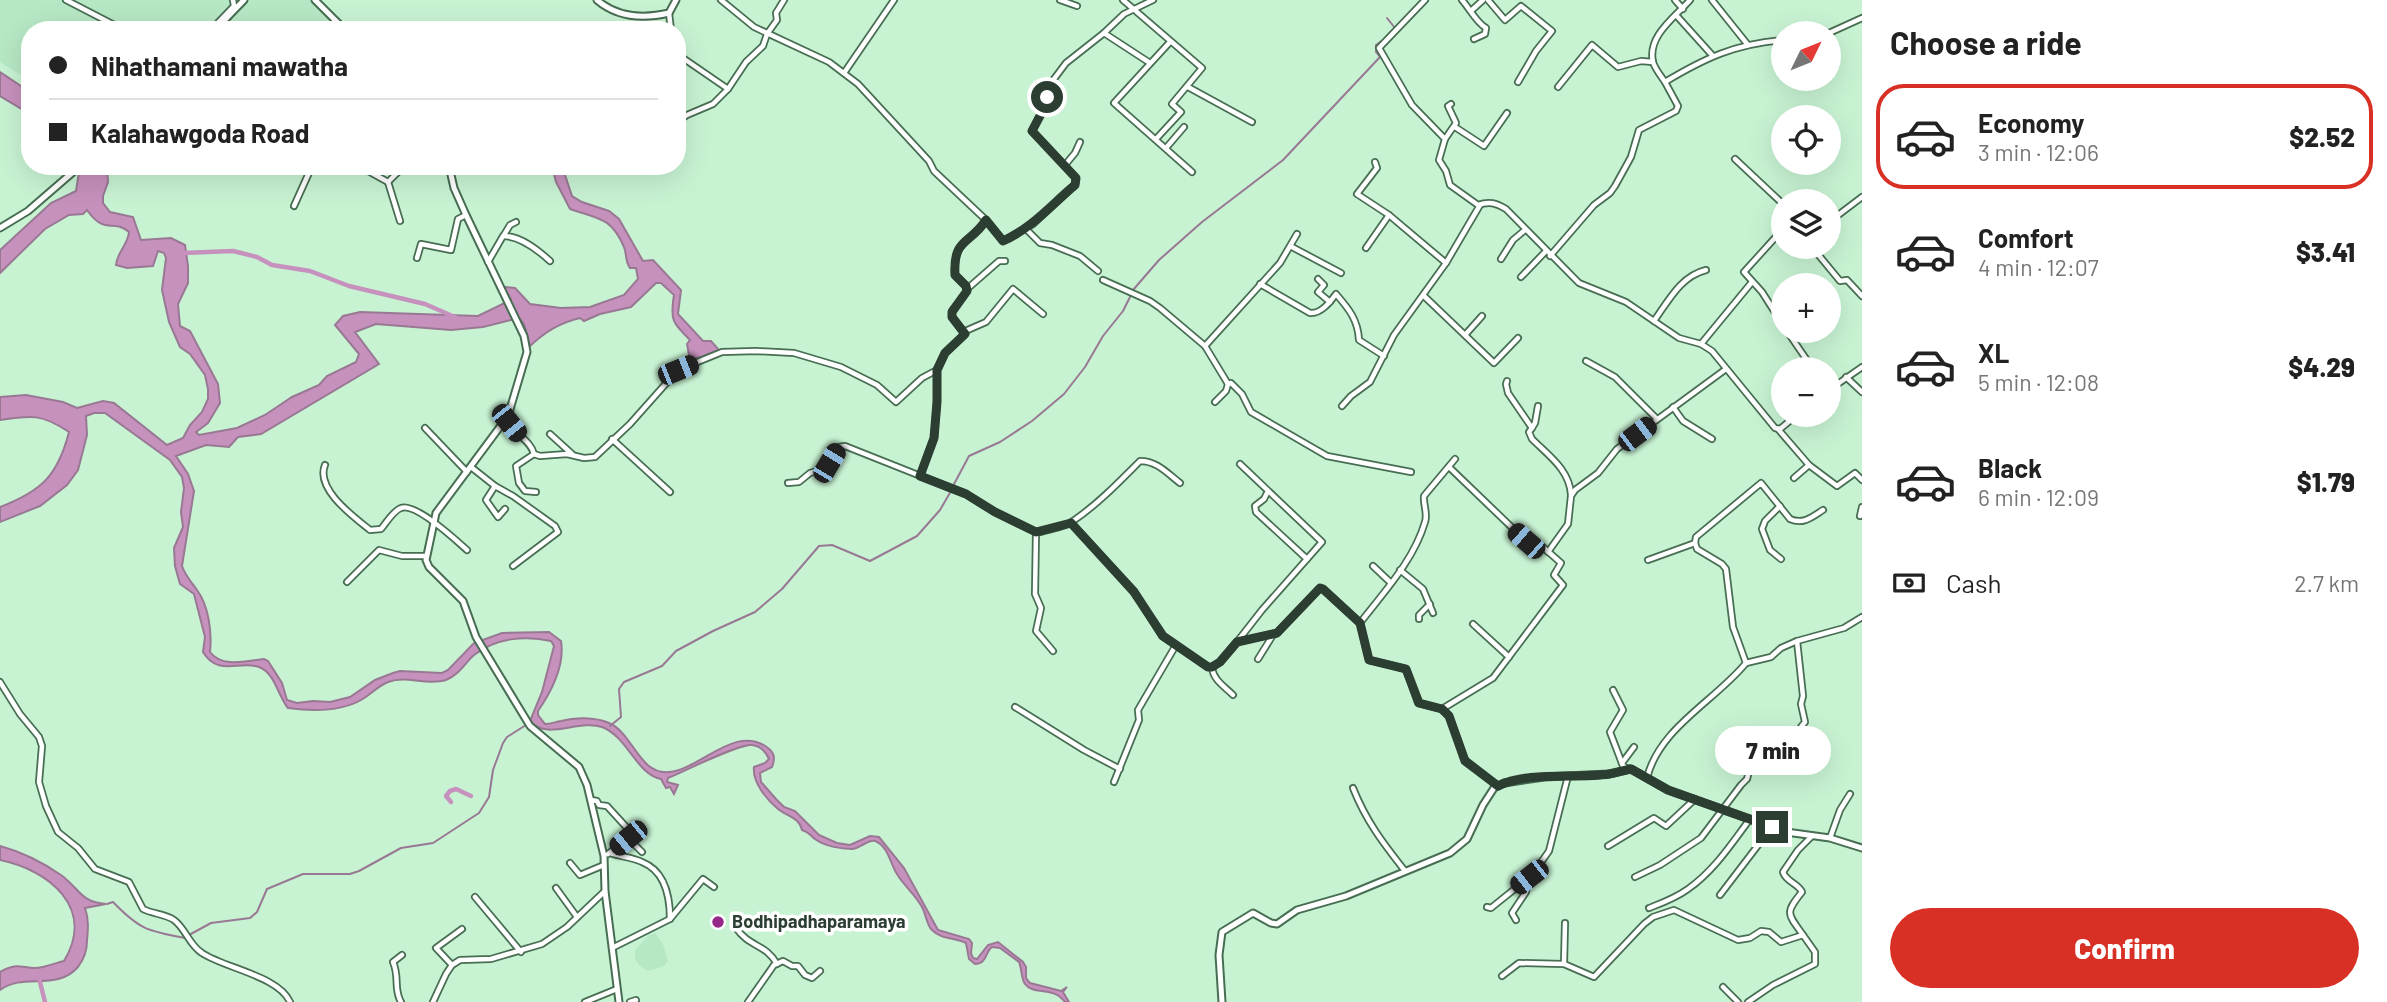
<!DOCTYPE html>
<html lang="en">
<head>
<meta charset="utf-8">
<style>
  body { margin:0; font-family:Barlow,sans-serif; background:#f6f6f6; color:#222; height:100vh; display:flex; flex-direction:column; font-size:26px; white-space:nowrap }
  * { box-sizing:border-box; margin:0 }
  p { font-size:23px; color:#767676 }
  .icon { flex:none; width:38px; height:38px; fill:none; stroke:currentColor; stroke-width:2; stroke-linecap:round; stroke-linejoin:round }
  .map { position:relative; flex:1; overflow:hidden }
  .details { display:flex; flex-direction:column; background:#fff; width:525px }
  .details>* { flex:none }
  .banner { position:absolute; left:21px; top:21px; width:665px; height:154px; border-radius:28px; box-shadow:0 7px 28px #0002; display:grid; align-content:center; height:154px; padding:0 28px; background:#fff }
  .needle { width:46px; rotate:47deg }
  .tools { position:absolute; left:1771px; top:21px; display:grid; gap:14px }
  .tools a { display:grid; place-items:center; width:70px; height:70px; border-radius:50%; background:#fff; box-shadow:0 7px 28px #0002; font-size:35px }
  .end { position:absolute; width:32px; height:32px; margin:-16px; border:9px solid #2c3d31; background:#fff; box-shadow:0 0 0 4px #fff }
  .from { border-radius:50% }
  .bubble { position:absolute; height:49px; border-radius:24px; background:#fff; box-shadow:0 7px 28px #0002; font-size:23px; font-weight:800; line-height:49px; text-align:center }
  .car { position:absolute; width:21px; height:42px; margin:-21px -10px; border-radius:9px; box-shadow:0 0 5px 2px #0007; background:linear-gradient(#222 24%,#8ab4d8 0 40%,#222 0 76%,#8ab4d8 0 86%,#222 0) }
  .banner b { display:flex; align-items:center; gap:24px; height:66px; font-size:26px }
  .banner b+b { border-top:2px solid #e0e0e0 }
  .banner i { width:18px; height:18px; background:#222 }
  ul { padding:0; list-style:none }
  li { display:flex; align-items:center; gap:21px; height:105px; margin:0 14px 10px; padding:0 14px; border:4px solid transparent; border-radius:28px }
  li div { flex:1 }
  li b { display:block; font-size:26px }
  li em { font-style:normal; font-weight:800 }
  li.selected { border-color:#d93025 }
  li>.icon { width:63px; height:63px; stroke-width:1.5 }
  h2 { padding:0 28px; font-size:32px; line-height:84px }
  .pay { display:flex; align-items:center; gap:18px; height:77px; padding:0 28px; font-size:26px }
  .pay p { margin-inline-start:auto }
  .primary-button { display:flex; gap:14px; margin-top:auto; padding:14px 28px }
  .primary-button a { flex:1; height:80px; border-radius:42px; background:#d93025; color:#fff; font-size:28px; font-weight:800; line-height:80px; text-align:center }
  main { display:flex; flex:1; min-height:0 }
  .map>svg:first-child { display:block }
</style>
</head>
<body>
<main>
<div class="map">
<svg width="1862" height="1002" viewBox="0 0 1862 1002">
  <rect width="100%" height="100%" fill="#c8f3d3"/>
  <g fill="#b7e8c5">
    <polygon points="0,0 312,0 342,30 30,30 30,81 0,62"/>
    <polygon points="655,933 663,944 668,961 664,966 648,971 640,966 635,959 635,950 649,935"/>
  </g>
  <g fill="#c791bd" stroke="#987893" stroke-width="2">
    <polygon points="0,72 30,92 30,114 0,96"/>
    <path d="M80,166H107L108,182L103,196V203L110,212L133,217L141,240L171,238L185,245L188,266V283L178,304L180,326L190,331L218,384L220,403L208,423L196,432L199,435L237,428L265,415L292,397L319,385L327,376L356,362L359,354L335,325L343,316L360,312L478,316L511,300L504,287L515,288L530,304L561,308L590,307L624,295L638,279L636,268H630C625,261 627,255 624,247C611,217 599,219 570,209L556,182L552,166H562L572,196L582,202L609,211L619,219L643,261L653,260L681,290L678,314L703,341H711L719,350L693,360L689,355L687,344L690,340C672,322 670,320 674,295L661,283H656L631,307L600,314L584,321L580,318C559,323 545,332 530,346L524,324L519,318L483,327L451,330L376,324L355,332L379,364L261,434L238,437L229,447L206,445L176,456L188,474L194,491L182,566C186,577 191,581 197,590C209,606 212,633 210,652C222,668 246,661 264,659L268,661L282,683L287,700L297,703L313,701L330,702L350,697L375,680L393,673L400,671L442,673L448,670L474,643L502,633L549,632L561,641C565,665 551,692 538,711V715L545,724C551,724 555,722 561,721C575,717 595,717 609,723C633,733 639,775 669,772C701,769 736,723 768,748C775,753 775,759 772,767L760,773L761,782L776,799L784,807L795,811L819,835L837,843L850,845L870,836L879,837L904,868L938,930L969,939L972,943L971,953L973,958L977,959L988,945L998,942L1023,962L1026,967V978L1030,983L1061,991L1067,987L1063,992L1069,1002H1065C1052,985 1034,996 1025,984C1021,978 1022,969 1019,962L1000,948L992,947C985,952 987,964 975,964L969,959L966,943C954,937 941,940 931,929C927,924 926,916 923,909C917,896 904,886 897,874C891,865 888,847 877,842C870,837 860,849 852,849C841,849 824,846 815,839C810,835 809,832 802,830C799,817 788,817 778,809C767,800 752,782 754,767L765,763L769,759C766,752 760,746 752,745C740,743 683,772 668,778L667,782L678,785L674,794L670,787L666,788L661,779C636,774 628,737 602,727C578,719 547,741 530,721L542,692L554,646L551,641C525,635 496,638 474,655C465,663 459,675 446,680C427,686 407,675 388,682C378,686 370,695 361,700C340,712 311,711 288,708C278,696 275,673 259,667C240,660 218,677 203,652L205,637L194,594L180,584L175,566L174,548L183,527L181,512L184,488L182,477L170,460L105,413H94L86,416L87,435L78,470L67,485L40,506L0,522V507C42,491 58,475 69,432C42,414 32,415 0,420V397L26,395L63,402L77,408L103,401L114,403L167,445L183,438L190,425L202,412L208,399V389L205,375L190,354L180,347L169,322L162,290L166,258L164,253L158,251L153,266L127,268L116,265C117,252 128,245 129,232C113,218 105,236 87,210L83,214L69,215L45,229L0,273V250L51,203L76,191Z"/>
    <path d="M0,846C22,852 42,862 61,875C80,889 80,902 106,904L85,908C89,919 88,930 87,941C87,952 84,959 78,967C56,992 24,972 0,990V972C16,963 19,967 35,968C44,968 55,963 64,961C96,908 49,870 0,860Z"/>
  </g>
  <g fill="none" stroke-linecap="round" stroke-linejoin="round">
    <g stroke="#987893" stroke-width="2">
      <polyline points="1387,18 1395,28"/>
      <polyline points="1133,290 1159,260 1202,222 1283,160 1380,57 1376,52 1376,45 1386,38"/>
      <polyline points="953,486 969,456 1000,442 1032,421 1064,394 1085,367 1103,336 1123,311 1131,295"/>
      <polyline points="610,726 621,717 619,689 624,682 662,666 676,651 713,631 755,612 782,589 819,546 832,545 870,561 917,536 940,510 951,491"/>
      <path d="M107,904L113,902C140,930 148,931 185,938"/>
      <polyline points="189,935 211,923 250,918 257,912 267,889 303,874 350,874 359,871 401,848 433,843 479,813 489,797 493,770 503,743 507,737 526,725"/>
    </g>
    <g stroke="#c791bd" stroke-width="4.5">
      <polyline points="182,253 233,251 257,257 272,265 310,271 349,286 425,304 457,318"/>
      <polyline points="451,802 446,796 450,791 456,789 471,796"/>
      <polyline points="39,978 45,1002"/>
    </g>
    <g stroke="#476d52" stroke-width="8">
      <g id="street">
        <polyline points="66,0 124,30"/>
        <path d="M721,0L754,27L829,62L858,84L929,161L934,171L986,220C970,245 953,238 955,275L966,286L967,291L952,311V317L965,334L945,353L937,370V402L934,438L920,476"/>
        <polyline points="1060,0 1077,6"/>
        <polyline points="1123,0 1202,68 1172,104 1181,112 1156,139"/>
        <path d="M1425,0L1379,48L1412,105L1445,139L1439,160L1446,171L1450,185L1478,205C1489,201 1496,203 1506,209L1579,283L1626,302L1679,338L1701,344L1712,351L1775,428L1780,429L1797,415"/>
        <path d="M1462,0C1470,9 1476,22 1486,28L1485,34L1474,39"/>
        <polyline points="1488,0 1505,20 1521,6 1552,31 1536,51 1518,82"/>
        <polyline points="1675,0 1683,9"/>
        <polyline points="1712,0 1748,45"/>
        <polyline points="1472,10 1483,0"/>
        <polyline points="669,13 671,30"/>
        <polyline points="1676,15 1712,55"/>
        <polyline points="222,23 228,30"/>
        <polyline points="211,30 234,6 233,0"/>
        <polyline points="328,30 336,21"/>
        <polyline points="1104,33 1150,63"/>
        <polyline points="1829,33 1862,18"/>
        <polyline points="1170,42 1114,103 1192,172"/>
        <polyline points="677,54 728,89"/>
        <polyline points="844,73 894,0"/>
        <path d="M1665,82C1661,76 1655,69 1653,62C1647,36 1675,17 1690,0"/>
        <polyline points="1188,87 1252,122"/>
        <polyline points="1558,87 1592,45 1618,67 1641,61 1653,62"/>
        <polyline points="677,122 687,115 713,104 728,89 746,62 763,46 767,34 777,20 776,13 784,0"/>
        <polyline points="1455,127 1484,146 1507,113"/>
        <polyline points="1445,139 1456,123 1448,106 1451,104"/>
        <polyline points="1166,148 1184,127"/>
        <polyline points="1735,159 1783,204"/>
        <polyline points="1375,162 1377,168 1357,194 1389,215 1446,263"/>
        <polyline points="1065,165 1075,153 1080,142"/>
        <polyline points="359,166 388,182 404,166"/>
        <polyline points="390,166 397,173"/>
        <polyline points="388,182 400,221"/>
        <polyline points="294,206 312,166"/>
        <polyline points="986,220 1003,241 1033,224 1075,185 1076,178 1032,131 1045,105 1048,87 1066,63 1104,33 1124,14 1153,0"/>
        <polyline points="1829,222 1862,197"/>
        <polyline points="1025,228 1040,243 1052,245 1080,256 1098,271"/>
        <polyline points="1783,229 1744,272 1762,292 1783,325"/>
        <polyline points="504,235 510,225 516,222"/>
        <polyline points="1292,247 1341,273"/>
        <polyline points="1812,247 1840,281 1847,280 1862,296"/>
        <polyline points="1366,248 1389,215"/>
        <path d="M1550,256L1594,205L1610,193L1615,186L1631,157L1639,130L1676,111L1678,106L1665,82C1705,58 1735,44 1783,40"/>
        <polyline points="417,258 421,244 451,250 458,219 466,215"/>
        <polyline points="1501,259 1513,240 1525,230"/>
        <path d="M488,262L503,236C521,236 538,250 550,261"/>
        <polyline points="1521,277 1546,251"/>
        <polyline points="1318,279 1324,285 1318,292 1330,302"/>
        <polyline points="1103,280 1150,301 1160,308 1205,346 1228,384 1226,391 1215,402"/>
        <path d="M1260,284L1310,313C1321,314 1330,302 1336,294C1349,309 1358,320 1359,340L1384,356"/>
        <polyline points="967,289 999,261 1005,261"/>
        <polyline points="1424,296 1494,363 1518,338"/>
        <path d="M1654,321C1669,300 1681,276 1706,270"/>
        <polyline points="1787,331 1813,369"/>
        <polyline points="963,332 986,322 1013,289 1043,314"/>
        <polyline points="1465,335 1482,316"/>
        <polyline points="1701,344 1752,282"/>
        <polyline points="1205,346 1280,263 1297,234"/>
        <polyline points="1586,361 1615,377 1657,419"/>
        <polyline points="1846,377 1862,392"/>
        <path d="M1507,381L1506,384L1508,393L1532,428L1529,432L1532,439C1548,455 1570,470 1571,495"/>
        <polyline points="1228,384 1231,383 1242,394 1251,412 1327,456 1411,472"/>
        <polyline points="1829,390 1862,367"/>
        <polyline points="1342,406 1351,396 1370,382 1394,335 1446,263 1480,205"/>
        <polyline points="1673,407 1683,421 1712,439"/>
        <path d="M508,417C511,434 530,438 534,454L540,456L567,454L584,458L595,457L630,424L678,370L722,352L756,351L794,353L841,367L877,385L896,402L922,378L937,370"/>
        <polyline points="425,428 467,472"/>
        <polyline points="1532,428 1535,423 1538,406"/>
        <polyline points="1778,429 1809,465 1837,486 1855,473 1862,480"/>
        <polyline points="550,434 572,454"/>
        <polyline points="612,439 670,492"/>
        <polyline points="534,454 516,466 519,483 525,491 536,492"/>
        <path d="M325,465C315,489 354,517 370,530L381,529C386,523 394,510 401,508C415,502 457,541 467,550"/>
        <polyline points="471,467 495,486 486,500 498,517 505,509"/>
        <polyline points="1794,478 1809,465"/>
        <path d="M788,483L799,482L810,473L820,470L829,463L839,447L845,446L966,494L995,512L1036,532H1041C1051,529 1065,527 1073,521C1098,504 1119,482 1140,461C1157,461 1167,473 1180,483"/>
        <polyline points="495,486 513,496 555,526 558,532 513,566"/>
        <polyline points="1267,493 1264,499 1255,506 1256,512 1307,559"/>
        <polyline points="1780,506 1765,521 1762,529 1770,550 1781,559"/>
        <polyline points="1860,516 1862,507"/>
        <polyline points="1071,523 1134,591 1162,636 1208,667 1212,667 1220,662 1237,642 1277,633 1320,588 1323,589 1360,623 1369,660 1406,669 1418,703 1442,709 1449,716 1465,760 1498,786"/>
        <polyline points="1036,532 1035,594 1041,608 1036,631 1053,651"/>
        <polyline points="1548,552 1568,524 1571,496 1575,490 1598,473 1617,449 1726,369"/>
        <polyline points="1648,560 1695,543"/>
        <polyline points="1373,566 1391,583"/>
        <polyline points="1400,570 1423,589 1433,613"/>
        <polyline points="347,582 379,550 402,556 426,556"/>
        <polyline points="1419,619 1419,615 1430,604"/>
        <path d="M1360,623C1384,592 1414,560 1425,522C1428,513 1423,505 1424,496L1455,459"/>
        <polyline points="1473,624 1509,657"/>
        <polyline points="1797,641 1803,696 1801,704 1805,722 1801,727"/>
        <polyline points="1237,642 1262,610 1322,542 1240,464"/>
        <polyline points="1258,659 1273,635"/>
        <polyline points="1746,663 1771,657 1781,648 1797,641 1844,628 1862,617"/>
        <path d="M1212,667C1213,680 1224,686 1233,695"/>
        <path d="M0,682L20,714L39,737L42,746L39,782L46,806L58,832L78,848L95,869L129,882L143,909C153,914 165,914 174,920C186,929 189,945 202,953C224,968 279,976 290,1002"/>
        <polyline points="1613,690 1623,710 1610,732 1623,766 1629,769"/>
        <polyline points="1015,707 1084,750 1120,769"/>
        <polyline points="1442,709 1493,678 1563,585 1554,575 1561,563 1535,540 1526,541 1449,467"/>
        <polyline points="1622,763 1634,747"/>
        <path d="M1647,778C1659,728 1715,701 1746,663L1733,627L1726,569L1722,564L1697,549L1695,543L1696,537L1761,483L1790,519C1803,525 1812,517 1823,510"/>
        <polyline points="1114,782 1139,720 1138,710 1176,645"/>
        <path d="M1353,788C1366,821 1383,843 1405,871"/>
        <polyline points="591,800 597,801 599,805 607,806 628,829 628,838 608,854"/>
        <polyline points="628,838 642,852"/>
        <polyline points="1830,838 1840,810 1850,794"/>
        <polyline points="1608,846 1654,818 1666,826 1695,799"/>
        <path d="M610,853C621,857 632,857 642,862C665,871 670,897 670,919"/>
        <polyline points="570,863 580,875 604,865"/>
        <polyline points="1635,877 1660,865 1701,838 1741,785 1747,779 1748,775"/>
        <polyline points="556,888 577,917"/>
        <polyline points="1720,895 1772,827"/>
        <polyline points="475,897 521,952"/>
        <polyline points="1487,907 1491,908 1532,875 1549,851 1568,776"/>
        <path d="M1649,908C1662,903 1676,898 1688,889C1714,871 1732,843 1750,819"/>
        <polyline points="1516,920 1512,913 1526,892 1529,878"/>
        <path d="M736,928C750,948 765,943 777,964"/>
        <path d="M1803,935C1787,913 1785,913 1802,892C1798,883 1786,882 1783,872L1798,850L1812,836"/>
        <polyline points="612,948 670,919 703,879 714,887"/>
        <polyline points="1564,964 1565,923"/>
        <polyline points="452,965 436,948 462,929"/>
        <polyline points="1502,976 1519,963 1564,964 1594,977 1644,924 1653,917 1674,910 1738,940 1750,938 1761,931 1769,932 1781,942 1803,935 1815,952 1815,964 1773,985 1748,1002"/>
        <polyline points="1723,987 1738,1002"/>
        <path d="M401,1002C393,988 400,978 393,962L402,955"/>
        <polyline points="433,1002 446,974 452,965 460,960 491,959 542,944 567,927 605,891"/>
        <polyline points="585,1002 617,989"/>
        <polyline points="630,1002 636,1000"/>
        <polyline points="748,1002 774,965 783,961 792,966 798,966 805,975 812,978 820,971"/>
      </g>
    </g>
    <g stroke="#476d52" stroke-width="9">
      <g id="secondary">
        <polyline points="315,0 345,30"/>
        <path d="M597,0C618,18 643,19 669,13L676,0"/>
        <polyline points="215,30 244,0"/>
        <polyline points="449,166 454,188 466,215 524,336 527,352 508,416 436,513 426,560 429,567 463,601 476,637 530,726 579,767 587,785 604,856 605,891 619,1002"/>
        <polyline points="0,228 28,211 80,166"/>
        <polyline points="1222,1002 1219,955 1222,932 1253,913 1271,923 1277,924 1297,910 1346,896 1450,853 1467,839 1483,805 1494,788 1504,783 1544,777 1609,774 1631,769 1668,790 1786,832 1830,838 1862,848"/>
      </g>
    </g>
    <use href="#street" stroke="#fff" stroke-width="4.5"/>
    <use href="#secondary" stroke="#fff" stroke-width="5"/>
  </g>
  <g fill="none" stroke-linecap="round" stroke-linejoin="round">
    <path stroke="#2c3d31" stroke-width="9" d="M1047,97L1041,114L1032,131L1076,178L1075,185C1051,205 1032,228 1003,241L986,220C970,245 953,237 955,275L966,286L967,291L952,312V317L965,334L945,353L937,370V402L934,438L920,476L966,494L995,512L1036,532L1071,523L1134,592L1163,636L1208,667H1212L1220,662L1237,642L1277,633L1320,588L1323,589L1360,623L1369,660L1406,669L1419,703L1442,709L1449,716L1465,761L1498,786C1528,771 1576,779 1609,774C1616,773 1624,770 1631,769L1668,790L1772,827"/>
  </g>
  <circle fill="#962889" stroke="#fff" stroke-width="2.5" cx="718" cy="922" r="7"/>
  <g text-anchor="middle" stroke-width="7" stroke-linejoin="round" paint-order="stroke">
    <g font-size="18" font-weight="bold" fill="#2c3d31" stroke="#fff" text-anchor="start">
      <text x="732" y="928">Bodhipadhaparamaya</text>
    </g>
  </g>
</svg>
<div class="tools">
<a><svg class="needle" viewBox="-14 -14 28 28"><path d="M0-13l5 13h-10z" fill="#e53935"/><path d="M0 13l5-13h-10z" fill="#767676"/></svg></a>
<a><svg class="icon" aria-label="locate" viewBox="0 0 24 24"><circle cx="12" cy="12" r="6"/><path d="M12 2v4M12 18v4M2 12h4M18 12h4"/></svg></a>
<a><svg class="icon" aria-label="layers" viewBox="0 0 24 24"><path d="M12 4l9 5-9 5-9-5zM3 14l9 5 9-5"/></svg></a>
<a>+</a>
<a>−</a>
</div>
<i class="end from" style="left:1047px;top:97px"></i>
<i class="end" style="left:1772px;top:827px"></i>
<div class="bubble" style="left:1715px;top:726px;width:116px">7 min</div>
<i class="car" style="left:678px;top:370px;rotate:68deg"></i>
<i class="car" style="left:509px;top:423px;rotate:141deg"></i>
<i class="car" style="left:1637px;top:434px;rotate:53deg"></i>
<i class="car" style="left:829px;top:463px;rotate:31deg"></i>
<i class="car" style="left:1526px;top:541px;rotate:311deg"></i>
<i class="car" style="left:628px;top:838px;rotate:231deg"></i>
<i class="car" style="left:1529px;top:877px;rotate:232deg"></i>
<div class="banner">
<b><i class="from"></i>Nihathamani mawatha</b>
<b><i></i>Kalahawgoda Road</b>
</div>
</div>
<section class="details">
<h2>Choose a ride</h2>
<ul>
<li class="selected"><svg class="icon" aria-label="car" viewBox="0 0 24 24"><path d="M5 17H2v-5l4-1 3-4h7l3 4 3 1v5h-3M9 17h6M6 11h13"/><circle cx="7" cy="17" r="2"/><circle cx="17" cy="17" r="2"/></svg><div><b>Economy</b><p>3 min · 12:06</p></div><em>$2.52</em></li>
<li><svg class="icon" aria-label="car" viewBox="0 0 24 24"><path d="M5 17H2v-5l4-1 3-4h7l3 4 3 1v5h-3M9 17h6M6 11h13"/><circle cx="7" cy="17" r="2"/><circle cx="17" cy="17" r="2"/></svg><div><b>Comfort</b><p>4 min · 12:07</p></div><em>$3.41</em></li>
<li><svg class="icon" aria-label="car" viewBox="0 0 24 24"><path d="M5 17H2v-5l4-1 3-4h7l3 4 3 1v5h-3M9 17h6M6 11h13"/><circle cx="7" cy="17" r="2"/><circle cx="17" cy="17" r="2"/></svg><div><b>XL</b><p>5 min · 12:08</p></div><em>$4.29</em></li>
<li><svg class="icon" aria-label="car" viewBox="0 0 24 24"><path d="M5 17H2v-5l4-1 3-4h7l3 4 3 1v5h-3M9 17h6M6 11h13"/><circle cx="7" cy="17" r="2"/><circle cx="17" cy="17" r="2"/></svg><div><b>Black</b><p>6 min · 12:09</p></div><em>$1.79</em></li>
</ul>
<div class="pay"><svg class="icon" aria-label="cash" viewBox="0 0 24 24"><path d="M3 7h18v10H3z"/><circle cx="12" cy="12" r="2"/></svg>Cash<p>2.7 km</p></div>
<div class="primary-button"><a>Confirm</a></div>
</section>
</main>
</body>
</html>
